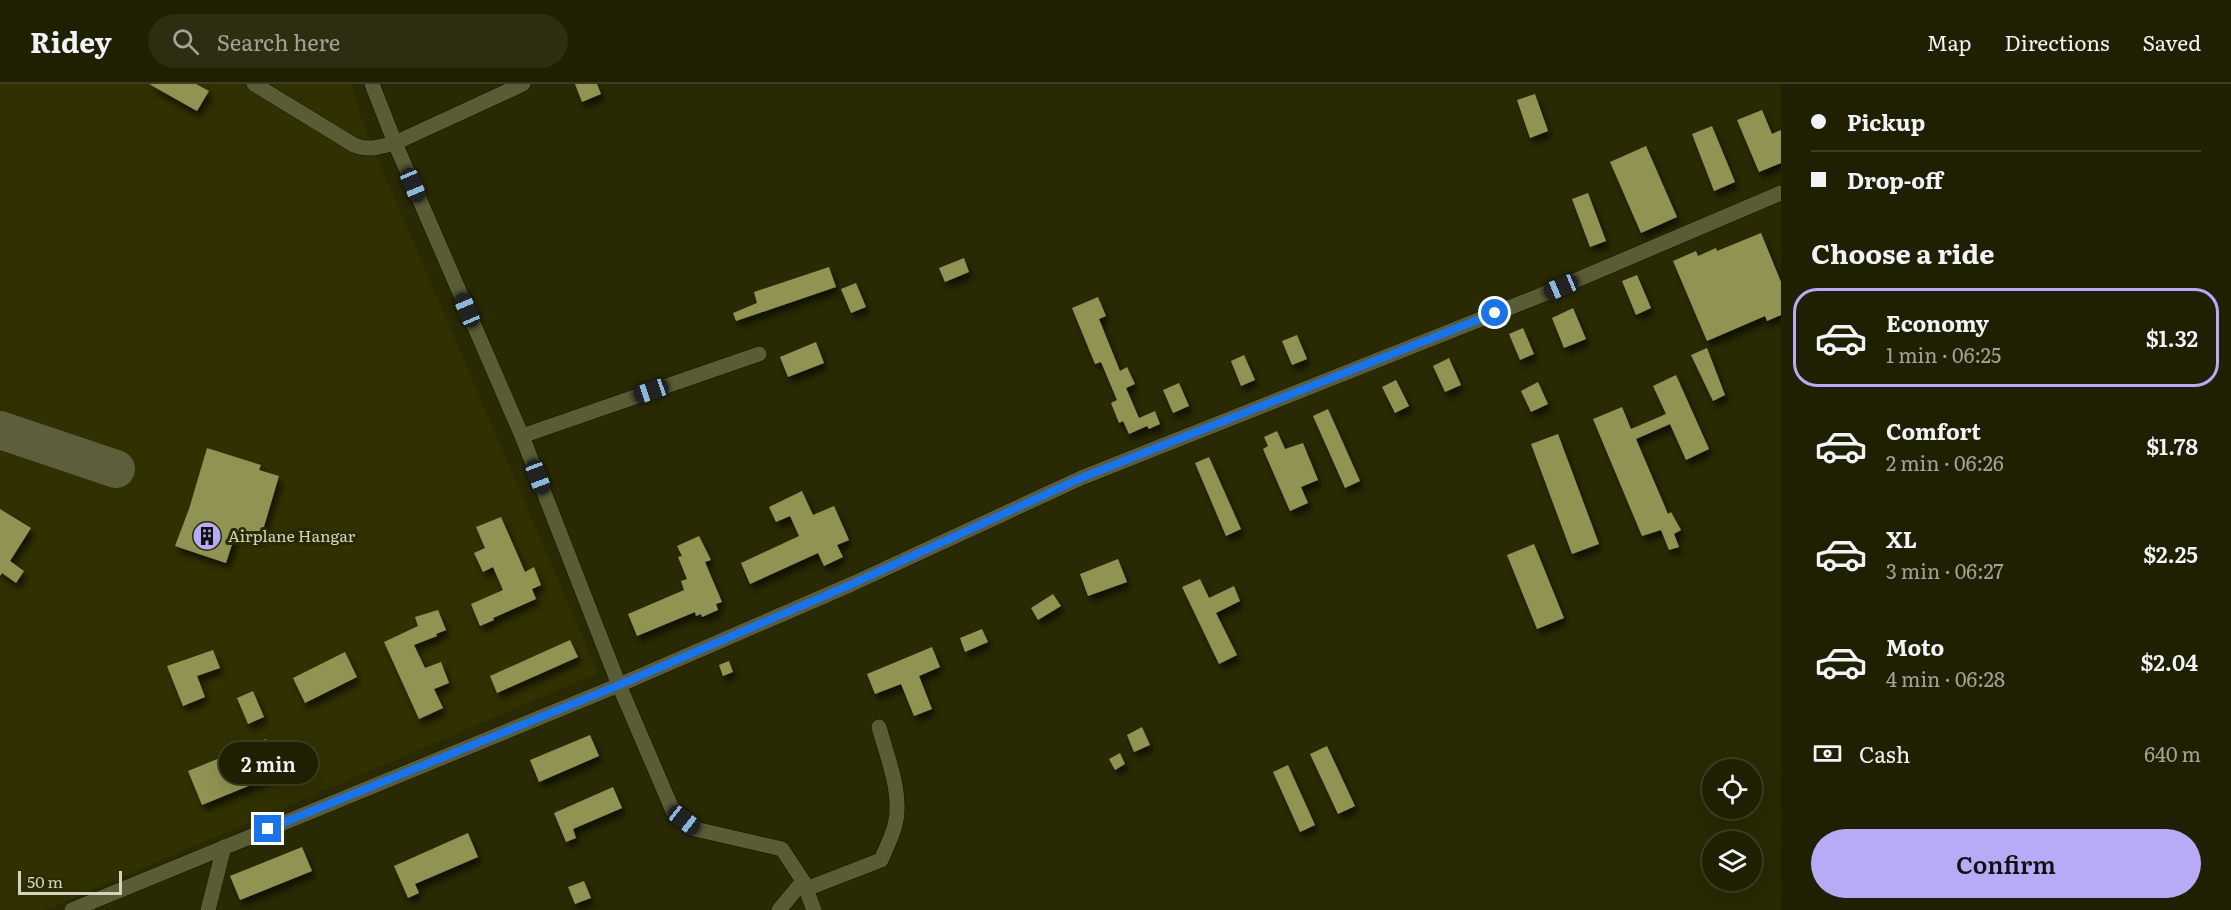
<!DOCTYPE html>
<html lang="en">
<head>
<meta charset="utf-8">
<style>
  body { margin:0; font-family:Literata,serif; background:#2c2d11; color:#f1f3f6; height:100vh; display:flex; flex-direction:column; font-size:22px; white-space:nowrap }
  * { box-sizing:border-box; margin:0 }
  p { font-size:20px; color:#a1a399 }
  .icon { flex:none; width:33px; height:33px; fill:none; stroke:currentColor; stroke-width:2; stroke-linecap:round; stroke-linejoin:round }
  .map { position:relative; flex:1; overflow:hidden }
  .details { display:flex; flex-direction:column; background:#1f2002; width:450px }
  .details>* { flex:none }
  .guide { display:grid; align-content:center; height:132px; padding:0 30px; background:#1f2002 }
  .buttons { position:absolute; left:1702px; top:675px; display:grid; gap:12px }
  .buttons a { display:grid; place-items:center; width:60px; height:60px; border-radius:50%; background:#1f2002; box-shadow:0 6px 24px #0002,0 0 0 2px #3c3e24; font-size:30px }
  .scale { position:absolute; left:18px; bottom:15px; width:104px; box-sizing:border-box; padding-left:6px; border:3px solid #d3d4bf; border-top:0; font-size:16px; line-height:21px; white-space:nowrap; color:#d3d4bf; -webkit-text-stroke:4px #292a03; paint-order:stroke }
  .end { position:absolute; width:27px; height:27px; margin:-14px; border:8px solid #1a73e8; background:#fff; box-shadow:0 0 0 3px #fff }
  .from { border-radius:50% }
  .bubble { position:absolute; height:42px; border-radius:21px; background:#1f2002; box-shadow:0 6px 24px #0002,0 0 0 2px #3c3e24; font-size:20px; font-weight:600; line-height:42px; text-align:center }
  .car { position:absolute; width:18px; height:36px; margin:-18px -9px; border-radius:8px; box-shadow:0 0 4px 2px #0007; background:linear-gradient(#222 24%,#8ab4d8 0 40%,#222 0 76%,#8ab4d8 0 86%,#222 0) }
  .guide b { display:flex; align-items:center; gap:21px; height:57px; font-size:22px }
  .guide b+b { border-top:2px solid #3c3e24 }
  .guide i { width:15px; height:15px; background:#f1f3f6 }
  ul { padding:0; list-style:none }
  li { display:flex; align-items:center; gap:18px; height:99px; margin:0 12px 9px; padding:0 18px; border:3px solid transparent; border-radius:24px }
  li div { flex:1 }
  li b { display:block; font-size:22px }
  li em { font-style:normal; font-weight:600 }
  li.active { border-color:#b7abf8 }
  li>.icon { width:54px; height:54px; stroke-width:1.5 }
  h2 { padding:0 30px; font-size:27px; line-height:72px }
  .pay { display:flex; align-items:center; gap:15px; height:66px; padding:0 30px; font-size:22px }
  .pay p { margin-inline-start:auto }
  .primary-button { display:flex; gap:12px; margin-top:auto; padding:12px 30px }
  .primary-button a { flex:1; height:69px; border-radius:36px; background:#b7abf8; color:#111; font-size:24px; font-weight:600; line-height:69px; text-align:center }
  header { display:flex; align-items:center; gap:36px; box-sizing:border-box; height:84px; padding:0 30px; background:#1f2002; border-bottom:2px solid #3c3e24 }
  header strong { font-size:28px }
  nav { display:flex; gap:33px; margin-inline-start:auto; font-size:21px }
  .search { width:420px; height:54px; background:#2c2d11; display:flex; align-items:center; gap:15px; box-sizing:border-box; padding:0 21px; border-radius:33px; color:#a1a399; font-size:22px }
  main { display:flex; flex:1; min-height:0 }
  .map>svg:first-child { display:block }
</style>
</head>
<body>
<header>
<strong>Ridey</strong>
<div class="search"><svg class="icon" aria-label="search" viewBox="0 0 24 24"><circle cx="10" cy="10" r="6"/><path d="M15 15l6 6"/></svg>Search here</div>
<nav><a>Map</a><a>Directions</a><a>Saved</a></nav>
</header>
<main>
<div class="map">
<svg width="1781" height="826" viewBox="0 0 1781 826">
  <defs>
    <filter id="shadow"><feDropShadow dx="3.5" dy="6" stdDeviation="3" flood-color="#0009"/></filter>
  </defs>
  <rect width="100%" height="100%" fill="#292a03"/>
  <polygon fill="#303000" points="0,0 352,0 363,40 598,589 45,826 0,826"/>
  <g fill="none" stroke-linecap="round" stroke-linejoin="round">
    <polyline stroke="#5d5e3c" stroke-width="38" points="0,346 116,385"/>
  </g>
  <g fill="#919353" filter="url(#shadow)">
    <polygon points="149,0 196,0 209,7 197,27"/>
    <polygon points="575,0 597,0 601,10 582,18"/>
    <polygon points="1535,10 1548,47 1530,54 1517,16"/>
    <polygon points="1762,26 1772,50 1781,46 1781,79 1759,88 1737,36"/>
    <polygon points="1712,42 1735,98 1714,107 1692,50"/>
    <polygon points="1646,62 1677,133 1641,149 1610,78"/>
    <polygon points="1588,109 1606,157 1590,163 1572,115"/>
    <polygon points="1761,149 1781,198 1781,231 1767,237 1765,232 1707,257 1673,177 1696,167 1698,172 1716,164 1717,167"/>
    <polygon points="964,174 969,188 945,198 939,184"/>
    <polygon points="829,183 836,203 736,237 733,229 757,219 754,208"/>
    <polygon points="1637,191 1651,224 1636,231 1622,197"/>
    <polygon points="856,199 866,223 851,229 841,205"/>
    <polygon points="1098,213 1106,232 1099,235 1120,287 1127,283 1135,300 1126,304 1139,334 1155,327 1160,340 1149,345 1147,342 1129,350 1123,337 1119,339 1111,319 1117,316 1101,278 1095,280 1072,224"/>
    <polygon points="1573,224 1586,255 1564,264 1552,234"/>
    <polygon points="1523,244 1534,270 1520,276 1509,250"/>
    <polygon points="1297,251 1307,275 1292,281 1282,257"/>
    <polygon points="816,258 824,279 788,293 780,273"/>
    <polygon points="1707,264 1725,311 1713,317 1691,271"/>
    <polygon points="1244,271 1255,296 1241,302 1231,277"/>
    <polygon points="1449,274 1461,301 1445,308 1433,282"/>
    <polygon points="1676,291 1709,365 1686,376 1670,340 1636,355 1668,430 1671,428 1681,446 1674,450 1679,463 1669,466 1661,446 1642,452 1593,335 1622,323 1631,345 1666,330 1653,302"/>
    <polygon points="1396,296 1409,322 1395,329 1382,303"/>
    <polygon points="1538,298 1548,320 1531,328 1521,307"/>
    <polygon points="1179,299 1189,322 1173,329 1163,306"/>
    <polygon points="1328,325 1360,397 1345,404 1313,332"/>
    <polygon points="1277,347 1285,365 1303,359 1318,396 1301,403 1308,419 1290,427 1263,365 1268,362 1264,353"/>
    <polygon points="1558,350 1599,460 1572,470 1531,360"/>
    <polygon points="207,364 261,381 259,386 279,392 260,456 236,448 226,479 175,462 189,425"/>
    <polygon points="1209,373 1241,445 1226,452 1195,379"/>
    <polygon points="802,407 813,431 834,422 849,456 837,461 843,473 824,482 818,469 750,500 741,479 799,452 790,432 776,438 769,423"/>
    <polygon points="0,425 31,444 10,477 24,487 16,499 2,489 0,492"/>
    <polygon points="501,433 525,488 534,483 541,501 532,505 536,515 493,534 494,536 480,542 471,520 503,506 493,483 483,488 474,469 485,464 476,443"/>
    <polygon points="699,452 711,476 705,478 722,518 716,520 718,526 702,533 701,530 696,532 695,528 637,552 628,530 684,506 681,497 687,495 678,473 682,472 677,462"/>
    <polygon points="1534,460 1564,534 1537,545 1507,471"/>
    <polygon points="1118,475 1127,498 1088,512 1080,490"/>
    <polygon points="1200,495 1209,514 1234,502 1240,517 1216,529 1237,571 1219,580 1182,503"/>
    <polygon points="1053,510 1061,522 1038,536 1031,524"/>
    <polygon points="438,526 446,546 436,550 437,552 414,561 425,584 441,578 449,599 434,605 443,624 419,635 384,558 418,542 415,533"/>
    <polygon points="982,545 988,558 965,568 960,554"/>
    <polygon points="570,556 578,573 497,609 490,592"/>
    <polygon points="932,563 940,583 919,592 932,625 914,632 901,600 875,610 867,590"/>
    <polygon points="213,566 220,584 197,592 205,613 183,622 167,582"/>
    <polygon points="345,568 357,593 305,619 293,594"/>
    <polygon points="729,577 733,588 723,592 719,581"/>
    <polygon points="253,607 264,633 248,640 237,614"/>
    <polygon points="1142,643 1150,661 1134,668 1127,651"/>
    <polygon points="590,651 599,672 539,698 530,676"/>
    <polygon points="266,655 280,689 202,721 188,687"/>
    <polygon points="1327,662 1355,722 1338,730 1310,670"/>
    <polygon points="1120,669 1125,680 1115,686 1109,675"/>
    <polygon points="1288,681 1315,741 1300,748 1273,688"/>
    <polygon points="613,703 622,724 573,745 576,754 566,758 554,729"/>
    <polygon points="468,749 478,773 415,800 419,809 408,814 394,782"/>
    <polygon points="302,763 312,787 240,816 230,792"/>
    <polygon points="584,797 591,814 575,820 568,803"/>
  </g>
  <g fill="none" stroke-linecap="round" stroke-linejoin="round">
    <g stroke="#121200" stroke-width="16">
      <g id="street">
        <path d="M254,0L354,61C369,67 380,63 395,59L523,0"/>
        <polyline points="372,0 395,59 522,352 619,601 673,727 695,745 782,765 803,797 814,826"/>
        <polyline points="522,352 759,270"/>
        <path d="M806,805L881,776C886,764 892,753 895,741C903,710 887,673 879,643"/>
        <polyline points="72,826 619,601 852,500 1081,394 1539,212 1781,109"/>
        <polyline points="208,826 224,763"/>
        <polyline points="779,826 803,797"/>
      </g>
    </g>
    <use href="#street" stroke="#5a5c36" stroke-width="15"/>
  </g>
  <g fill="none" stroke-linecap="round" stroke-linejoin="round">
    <polyline stroke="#1a73e8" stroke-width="8" points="268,745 619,601 852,500 1081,394 1495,229"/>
  </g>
  <defs>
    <g id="building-disc" transform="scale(1.5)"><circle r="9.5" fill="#b7abf8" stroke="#292a03"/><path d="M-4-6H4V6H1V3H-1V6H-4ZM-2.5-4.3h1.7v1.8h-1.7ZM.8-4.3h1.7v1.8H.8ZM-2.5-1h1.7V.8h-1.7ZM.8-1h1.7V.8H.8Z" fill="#111"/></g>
  </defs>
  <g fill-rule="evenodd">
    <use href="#building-disc" x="207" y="452"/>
  </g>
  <g text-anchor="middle" stroke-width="6" stroke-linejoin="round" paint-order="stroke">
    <g font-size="16" fill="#d3d4bf" stroke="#292a03" text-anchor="start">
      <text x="228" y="458">Airplane Hangar</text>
    </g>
  </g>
</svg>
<div class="buttons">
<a><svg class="icon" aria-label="locate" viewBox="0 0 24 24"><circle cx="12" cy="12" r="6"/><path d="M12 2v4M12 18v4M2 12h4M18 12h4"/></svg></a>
<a><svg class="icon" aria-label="layers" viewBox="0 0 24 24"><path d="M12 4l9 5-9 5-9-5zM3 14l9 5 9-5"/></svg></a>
</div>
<div class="scale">50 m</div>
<i class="end from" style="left:1495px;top:229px"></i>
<i class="end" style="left:268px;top:745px"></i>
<div class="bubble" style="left:219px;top:658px;width:99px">2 min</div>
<i class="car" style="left:413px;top:101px;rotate:157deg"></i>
<i class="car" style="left:1561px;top:203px;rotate:247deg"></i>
<i class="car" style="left:467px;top:226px;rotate:337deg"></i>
<i class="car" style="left:651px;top:307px;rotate:251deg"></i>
<i class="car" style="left:538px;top:393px;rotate:159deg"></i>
<i class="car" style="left:684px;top:736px;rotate:128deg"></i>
</div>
<section class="details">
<div class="guide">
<b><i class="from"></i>Pickup</b>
<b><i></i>Drop-off</b>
</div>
<h2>Choose a ride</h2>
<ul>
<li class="active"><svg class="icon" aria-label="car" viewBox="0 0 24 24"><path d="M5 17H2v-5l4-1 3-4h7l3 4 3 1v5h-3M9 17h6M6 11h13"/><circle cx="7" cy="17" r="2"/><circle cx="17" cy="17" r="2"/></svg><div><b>Economy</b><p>1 min · 06:25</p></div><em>$1.32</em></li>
<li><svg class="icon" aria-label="car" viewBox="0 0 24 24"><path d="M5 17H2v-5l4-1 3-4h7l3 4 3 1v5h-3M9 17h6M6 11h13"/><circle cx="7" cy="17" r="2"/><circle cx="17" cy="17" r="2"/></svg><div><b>Comfort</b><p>2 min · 06:26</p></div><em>$1.78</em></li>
<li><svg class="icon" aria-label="car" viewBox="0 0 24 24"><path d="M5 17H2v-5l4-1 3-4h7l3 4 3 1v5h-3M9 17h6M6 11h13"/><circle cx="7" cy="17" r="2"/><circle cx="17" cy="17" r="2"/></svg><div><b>XL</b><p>3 min · 06:27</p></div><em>$2.25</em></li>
<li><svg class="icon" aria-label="car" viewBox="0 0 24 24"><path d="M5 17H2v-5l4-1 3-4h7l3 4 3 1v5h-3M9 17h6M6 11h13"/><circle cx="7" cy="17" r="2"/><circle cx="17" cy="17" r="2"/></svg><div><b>Moto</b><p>4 min · 06:28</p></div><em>$2.04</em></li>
</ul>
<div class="pay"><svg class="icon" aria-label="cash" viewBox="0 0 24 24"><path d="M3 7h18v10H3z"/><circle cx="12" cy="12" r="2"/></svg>Cash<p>640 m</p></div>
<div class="primary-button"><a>Confirm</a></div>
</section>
</main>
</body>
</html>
